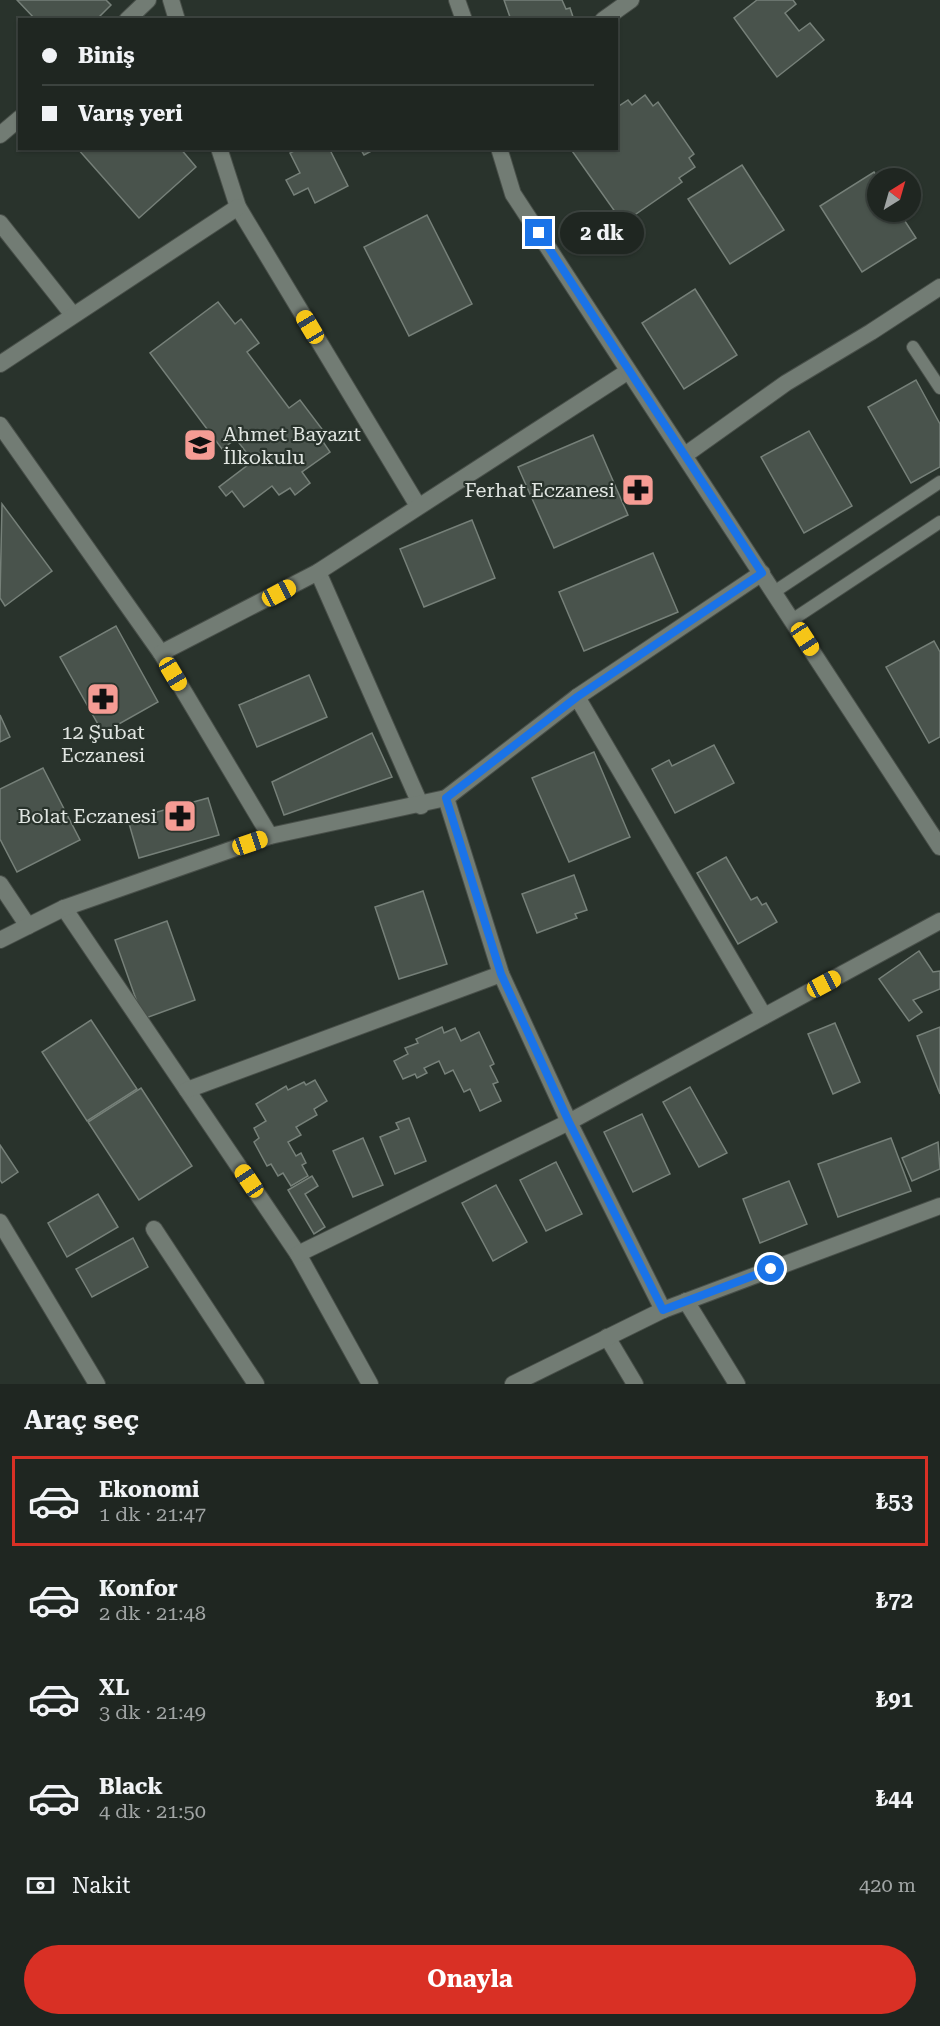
<!DOCTYPE html>
<html lang="tr">
<head>
<meta charset="utf-8">
<style>
  body { margin:0; font-family:"Roboto Serif",serif; background:#2c322e; color:#f1f3f6; height:100vh; display:flex; flex-direction:column; font-size:22px; white-space:nowrap }
  * { box-sizing:border-box; margin:0 }
  p { font-size:20px; color:#a1a5a5 }
  .icon { flex:none; width:33px; height:33px; fill:none; stroke:currentColor; stroke-width:2; stroke-linecap:round; stroke-linejoin:round }
  .map { position:relative; height:1384px; overflow:hidden }
  .sheet { display:flex; flex-direction:column; background:#1f2621; flex:1 }
  .sheet>* { flex:none }
  .guide { position:absolute; left:18px; top:18px; width:600px; height:132px; border-radius:0px; box-shadow:0 2px 4px #0004,0 0 0 2px #3c433f; display:grid; align-content:center; height:132px; padding:0 24px; background:#1f2621 }
  .needle { width:39px; rotate:37deg }
  .fabs { position:absolute; left:867px; top:168px; display:grid; gap:12px }
  .fabs a { display:grid; place-items:center; width:54px; height:54px; border-radius:50%; background:#1f2621; box-shadow:0 2px 4px #0004,0 0 0 2px #3c433f; font-size:30px }
  .end { position:absolute; width:27px; height:27px; margin:-14px; border:8px solid #1a73e8; background:#fff; box-shadow:0 0 0 3px #fff }
  .from { border-radius:50% }
  .bubble { position:absolute; height:42px; border-radius:21px; background:#1f2621; box-shadow:0 2px 4px #0004,0 0 0 2px #3c433f; font-size:20px; font-weight:700; line-height:42px; text-align:center }
  .car { position:absolute; width:18px; height:36px; margin:-18px -9px; border-radius:8px; box-shadow:0 0 4px 2px #0007; background:linear-gradient(#f5c518 24%,#345 0 40%,#f5c518 0 76%,#345 0 86%,#f5c518 0) }
  .guide b { display:flex; align-items:center; gap:21px; height:57px; font-size:22px }
  .guide b+b { border-top:2px solid #3c433f }
  .guide i { width:15px; height:15px; background:#f1f3f6 }
  ul { padding:0; list-style:none }
  li { display:flex; align-items:center; gap:18px; height:90px; margin:0 12px 9px; padding:0 12px; border:3px solid transparent; border-radius:0px }
  li div { flex:1 }
  li b { display:block; font-size:22px }
  li em { font-style:normal; font-weight:700 }
  li.on { border-color:#d93025 }
  li>.icon { width:54px; height:54px; stroke-width:1.5 }
  h2 { padding:0 24px; font-size:27px; line-height:72px }
  .pay { display:flex; align-items:center; gap:15px; height:66px; padding:0 24px; font-size:22px }
  .pay p { margin-inline-start:auto }
  .button { display:flex; gap:12px; margin-top:auto; padding:12px 24px }
  .button a { flex:1; height:69px; border-radius:36px; background:#d93025; color:#fff; font-size:24px; font-weight:700; line-height:69px; text-align:center }
  .map>svg:first-child { display:block }
</style>
</head>
<body>
<div class="map">
<svg width="940" height="1384" viewBox="0 0 940 1384">
  <rect width="100%" height="100%" fill="#29332c"/>
  <g fill="#49534c" stroke="#768079" stroke-width="1.5">
    <polygon points="17,0 106,0 111,5 96,20 36,20"/>
    <polygon points="504,0 562,0 566,9 570,8 574,20 511,20"/>
    <polygon points="757,0 793,0 796,4 785,13 799,31 810,23 824,40 777,77 734,18"/>
    <polygon points="645,95 653,106 658,102 694,154 689,158 695,167 679,178 682,182 623,223 570,148 616,148 616,108 628,100 632,105"/>
    <polygon points="77,148 180,148 196,167 139,218"/>
    <polygon points="300,148 329,148 348,186 315,203 308,188 294,195 286,180 300,173 290,153"/>
    <polygon points="360,148 377,148 364,155"/>
    <polygon points="742,165 784,230 730,264 688,199"/>
    <polygon points="874,172 878,178 878,212 899,212 916,238 862,272 820,206"/>
    <polygon points="427,215 472,304 409,336 364,247"/>
    <polygon points="695,289 737,355 684,389 642,323"/>
    <polygon points="218,302 235,324 241,319 259,343 247,352 289,408 300,400 322,429 317,433 330,452 302,472 310,483 295,495 290,488 279,495 272,486 244,507 232,491 226,496 219,487 253,461 236,439 222,449 150,353"/>
    <polygon points="916,380 940,424 940,467 911,483 868,407"/>
    <polygon points="809,431 852,506 804,533 761,457"/>
    <polygon points="593,435 628,515 554,548 518,467"/>
    <polygon points="2,504 52,571 5,606 0,598"/>
    <polygon points="472,520 495,578 424,607 400,549"/>
    <polygon points="653,553 678,612 584,651 559,592"/>
    <polygon points="116,626 158,702 103,733 60,657"/>
    <polygon points="934,641 940,652 940,737 929,743 886,667"/>
    <polygon points="309,675 327,717 257,747 239,705"/>
    <polygon points="0,715 10,737 0,742"/>
    <polygon points="372,733 392,777 284,815 272,782"/>
    <polygon points="714,745 734,783 675,813 652,769 669,760 672,766"/>
    <polygon points="594,752 630,837 569,862 532,778"/>
    <polygon points="43,768 80,840 17,872 0,839 0,789"/>
    <polygon points="208,798 219,835 139,858 128,820"/>
    <polygon points="726,857 751,900 757,897 762,905 766,903 777,922 738,944 697,873"/>
    <polygon points="574,875 587,910 575,914 577,918 537,933 522,894"/>
    <polygon points="423,891 447,964 399,979 375,907"/>
    <polygon points="167,921 195,1000 143,1019 115,940"/>
    <polygon points="919,951 933,972 940,971 940,989 913,1000 922,1012 909,1021 879,979"/>
    <polygon points="91,1020 137,1089 87,1121 42,1052"/>
    <polygon points="835,1023 860,1082 833,1094 808,1034"/>
    <polygon points="442,1027 444,1033 455,1028 461,1041 479,1032 494,1064 490,1066 498,1082 493,1084 501,1101 480,1111 470,1089 464,1092 453,1070 445,1074 439,1061 424,1068 427,1073 417,1078 415,1074 403,1079 394,1061 408,1054 405,1048 418,1043 416,1039"/>
    <polygon points="940,1027 940,1094 917,1036"/>
    <polygon points="315,1080 327,1101 314,1109 317,1115 296,1127 301,1135 288,1142 296,1156 301,1153 306,1163 302,1165 308,1176 291,1186 283,1173 278,1176 271,1164 267,1166 254,1142 259,1138 254,1128 266,1121 256,1104 286,1086 288,1090 304,1082 306,1085"/>
    <polygon points="690,1087 727,1153 699,1167 663,1102"/>
    <polygon points="141,1088 192,1166 139,1200 88,1122"/>
    <polygon points="642,1114 670,1174 633,1192 604,1132"/>
    <polygon points="409,1118 426,1161 395,1174 380,1137 399,1129 396,1123"/>
    <polygon points="363,1138 383,1185 353,1197 333,1151"/>
    <polygon points="891,1138 911,1191 838,1217 818,1164"/>
    <polygon points="938,1142 940,1169 912,1181 902,1158"/>
    <polygon points="0,1145 18,1172 2,1183 0,1180"/>
    <polygon points="556,1162 582,1214 546,1231 520,1180"/>
    <polygon points="312,1176 318,1186 305,1194 325,1227 314,1234 288,1190"/>
    <polygon points="789,1181 807,1224 760,1243 743,1199"/>
    <polygon points="496,1185 527,1242 493,1261 462,1203"/>
    <polygon points="98,1194 118,1227 67,1257 48,1223"/>
    <polygon points="133,1238 148,1267 92,1297 76,1269"/>
  </g>
  <g fill="none" stroke-linecap="round" stroke-linejoin="round">
    <g stroke="#484f49" stroke-width="14">
      <g id="service">
        <polyline points="913,347 940,388"/>
        <polyline points="774,592 940,482"/>
        <polyline points="792,620 940,522"/>
      </g>
    </g>
    <g stroke="#484f49" stroke-width="18">
      <g id="minor">
        <polyline points="171,0 177,20"/>
        <polyline points="127,20 148,0"/>
        <polyline points="603,20 631,0"/>
        <polyline points="0,135 20,118"/>
        <polyline points="219,148 238,207 418,506"/>
        <polyline points="0,223 73,315"/>
        <polyline points="0,364 238,207"/>
        <polyline points="0,425 161,653 270,836"/>
        <polyline points="685,455 786,383 871,332 940,287"/>
        <polyline points="318,572 421,806"/>
        <polyline points="161,653 318,572 627,372"/>
        <polyline points="577,697 764,1016"/>
        <polyline points="446,798 501,974 569,1122 663,1310"/>
        <polyline points="0,884 28,926"/>
        <polyline points="64,908 298,1254 370,1384"/>
        <polyline points="0,940 64,908 270,836 446,798 577,697 762,573"/>
        <polyline points="187,1090 501,974"/>
        <polyline points="0,1222 97,1384"/>
        <polyline points="154,1229 256,1384"/>
        <polyline points="298,1254 569,1122 940,921"/>
        <polyline points="686,1301 737,1384"/>
        <polyline points="607,1337 635,1384"/>
        <polyline points="513,1384 663,1310 940,1206"/>
      </g>
    </g>
    <g stroke="#484f49" stroke-width="18">
      <g id="tertiary">
        <polyline points="457,0 464,20"/>
        <polyline points="499,148 513,194 940,847"/>
      </g>
    </g>
    <use href="#service" stroke="#727c74" stroke-width="12"/>
    <use href="#minor" stroke="#727c74" stroke-width="16"/>
    <use href="#tertiary" stroke="#727c74" stroke-width="16"/>
  </g>
  <g fill="none" stroke-linecap="round" stroke-linejoin="round">
    <polyline stroke="#1a73e8" stroke-width="8" points="539,233 762,573 577,697 446,798 501,974 569,1122 663,1310 771,1269"/>
  </g>
  <defs>
    <g id="school-square" transform="scale(1.725)"><rect x="-9" y="-9" width="18" height="18" rx="4" fill="#f59c94" stroke="#29332c"/><path d="M0-5L7-2L0 1L-7-2ZM-4 1L0 2.5L4 1V4Q0 6-4 4Z" fill="#111"/></g>
    <g id="pharmacy-square" transform="scale(1.725)"><rect x="-9" y="-9" width="18" height="18" rx="4" fill="#f59c94" stroke="#29332c"/><path d="M-2-6h4v4h4v4h-4v4h-4v-4h-4v-4h4Z" fill="#111"/></g>
  </defs>
  <g fill-rule="evenodd">
    <use href="#school-square" x="200" y="445"/>
    <use href="#pharmacy-square" x="638" y="490"/>
    <use href="#pharmacy-square" x="103" y="699"/>
    <use href="#pharmacy-square" x="180" y="816"/>
  </g>
  <g text-anchor="middle" stroke-width="4.5" stroke-linejoin="round" paint-order="stroke">
    <g font-size="20" fill="#e0e5e1" stroke="#29332c" text-anchor="end">
      <text x="223" y="441" text-anchor="start">Ahmet Bayazıt<tspan x="223" dy="23">İlkokulu</tspan></text>
      <text x="615" y="497">Ferhat Eczanesi</text>
      <text x="103" y="739" text-anchor="middle">12 Şubat<tspan x="103" dy="23">Eczanesi</tspan></text>
      <text x="157" y="823">Bolat Eczanesi</text>
    </g>
  </g>
</svg>
<div class="fabs">
<a><svg class="needle" viewBox="-14 -14 28 28"><path d="M0-13l5 13h-10z" fill="#e53935"/><path d="M0 13l5-13h-10z" fill="#a1a5a5"/></svg></a>
</div>
<i class="end from" style="left:771px;top:1269px"></i>
<i class="end" style="left:539px;top:233px"></i>
<div class="bubble" style="left:560px;top:212px;width:84px">2 dk</div>
<i class="car" style="left:310px;top:327px;rotate:329deg"></i>
<i class="car" style="left:279px;top:593px;rotate:62deg"></i>
<i class="car" style="left:805px;top:639px;rotate:147deg"></i>
<i class="car" style="left:173px;top:674px;rotate:149deg"></i>
<i class="car" style="left:250px;top:843px;rotate:71deg"></i>
<i class="car" style="left:824px;top:984px;rotate:62deg"></i>
<i class="car" style="left:249px;top:1181px;rotate:326deg"></i>
<div class="guide">
<b><i class="from"></i>Biniş</b>
<b><i></i>Varış yeri</b>
</div>
</div>
<section class="sheet">
<h2>Araç seç</h2>
<ul>
<li class="on"><svg class="icon" aria-label="car" viewBox="0 0 24 24"><path d="M5 17H2v-5l4-1 3-4h7l3 4 3 1v5h-3M9 17h6M6 11h13"/><circle cx="7" cy="17" r="2"/><circle cx="17" cy="17" r="2"/></svg><div><b>Ekonomi</b><p>1 dk · 21:47</p></div><em>₺53</em></li>
<li><svg class="icon" aria-label="car" viewBox="0 0 24 24"><path d="M5 17H2v-5l4-1 3-4h7l3 4 3 1v5h-3M9 17h6M6 11h13"/><circle cx="7" cy="17" r="2"/><circle cx="17" cy="17" r="2"/></svg><div><b>Konfor</b><p>2 dk · 21:48</p></div><em>₺72</em></li>
<li><svg class="icon" aria-label="car" viewBox="0 0 24 24"><path d="M5 17H2v-5l4-1 3-4h7l3 4 3 1v5h-3M9 17h6M6 11h13"/><circle cx="7" cy="17" r="2"/><circle cx="17" cy="17" r="2"/></svg><div><b>XL</b><p>3 dk · 21:49</p></div><em>₺91</em></li>
<li><svg class="icon" aria-label="car" viewBox="0 0 24 24"><path d="M5 17H2v-5l4-1 3-4h7l3 4 3 1v5h-3M9 17h6M6 11h13"/><circle cx="7" cy="17" r="2"/><circle cx="17" cy="17" r="2"/></svg><div><b>Black</b><p>4 dk · 21:50</p></div><em>₺44</em></li>
</ul>
<div class="pay"><svg class="icon" aria-label="cash" viewBox="0 0 24 24"><path d="M3 7h18v10H3z"/><circle cx="12" cy="12" r="2"/></svg>Nakit<p>420 m</p></div>
<div class="button"><a>Onayla</a></div>
</section>
</body>
</html>
